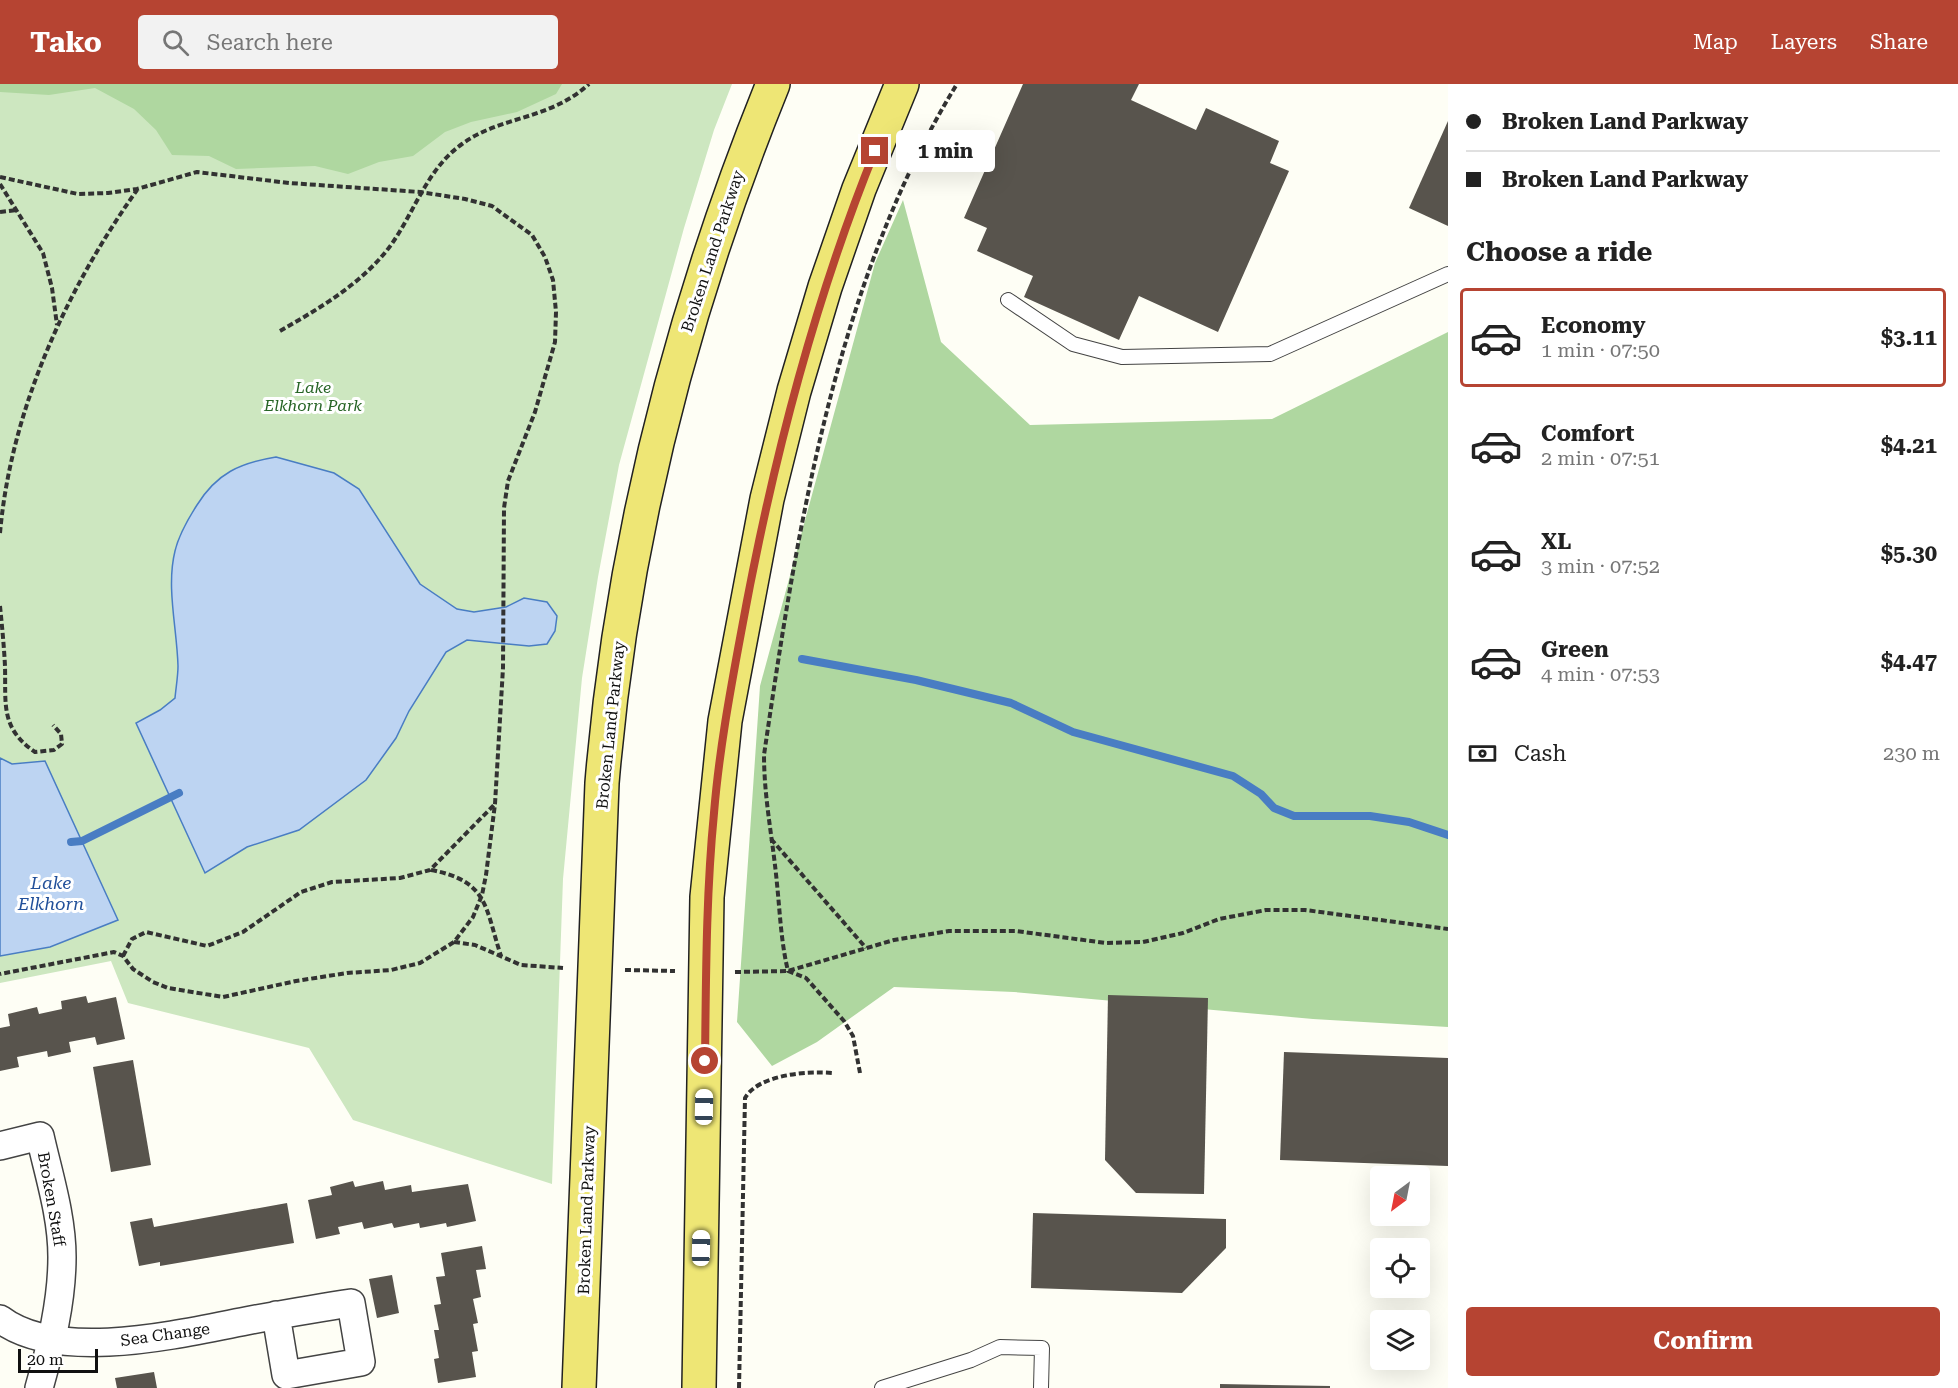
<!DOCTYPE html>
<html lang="en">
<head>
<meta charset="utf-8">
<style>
  body { margin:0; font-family:"Roboto Serif",serif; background:#f2f2f2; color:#222; height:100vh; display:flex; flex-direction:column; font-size:22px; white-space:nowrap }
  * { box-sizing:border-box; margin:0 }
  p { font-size:20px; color:#767676 }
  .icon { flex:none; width:33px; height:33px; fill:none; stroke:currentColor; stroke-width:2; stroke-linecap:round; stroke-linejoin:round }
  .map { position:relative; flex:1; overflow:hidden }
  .sheet { display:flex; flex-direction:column; background:#fff; width:510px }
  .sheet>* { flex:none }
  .top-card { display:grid; align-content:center; height:132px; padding:0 18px; background:#fff }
  .needle { width:39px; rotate:212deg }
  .controls { position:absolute; left:1370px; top:1082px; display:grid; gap:12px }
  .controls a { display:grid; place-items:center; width:60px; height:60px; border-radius:6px; background:#fff; box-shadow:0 6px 24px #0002; font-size:30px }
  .scale { position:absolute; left:18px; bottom:15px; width:80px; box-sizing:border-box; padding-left:6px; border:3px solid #101010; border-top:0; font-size:16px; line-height:21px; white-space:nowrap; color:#101010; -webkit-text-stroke:4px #fff; paint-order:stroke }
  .end { position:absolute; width:27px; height:27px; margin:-14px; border:8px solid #b64432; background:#fff; box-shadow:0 0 0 3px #fff }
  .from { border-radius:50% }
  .bubble { position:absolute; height:42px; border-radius:6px; background:#fff; box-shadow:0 6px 24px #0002; font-size:20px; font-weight:700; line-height:42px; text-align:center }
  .car { position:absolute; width:18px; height:36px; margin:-18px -9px; border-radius:8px; box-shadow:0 0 4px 2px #0007; background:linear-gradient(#fff 24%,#345 0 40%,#fff 0 76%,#345 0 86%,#fff 0) }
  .top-card b { display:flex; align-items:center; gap:21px; height:57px; font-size:22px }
  .top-card b+b { border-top:2px solid #e0e0e0 }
  .top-card i { width:15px; height:15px; background:#222 }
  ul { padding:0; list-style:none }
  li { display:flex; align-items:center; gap:18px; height:99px; margin:0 12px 9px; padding:0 6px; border:3px solid transparent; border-radius:6px }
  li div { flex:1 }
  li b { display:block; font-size:22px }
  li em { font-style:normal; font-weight:700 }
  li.active { border-color:#b64432 }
  li>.icon { width:54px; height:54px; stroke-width:1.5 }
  h2 { padding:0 18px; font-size:27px; line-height:72px }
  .pay { display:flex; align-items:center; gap:15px; height:66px; padding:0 18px; font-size:22px }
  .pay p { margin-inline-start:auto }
  .action { display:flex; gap:12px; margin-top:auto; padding:12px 18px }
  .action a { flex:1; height:69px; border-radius:6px; background:#b64432; color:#fff; font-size:24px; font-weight:700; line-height:69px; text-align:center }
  header { display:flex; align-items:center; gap:36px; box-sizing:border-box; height:84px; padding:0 30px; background:#b64432; color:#fff }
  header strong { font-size:28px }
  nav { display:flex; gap:33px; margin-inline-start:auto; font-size:21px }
  .search { width:420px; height:54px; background:#f2f2f2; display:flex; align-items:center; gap:15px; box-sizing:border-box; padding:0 21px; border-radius:6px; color:#767676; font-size:22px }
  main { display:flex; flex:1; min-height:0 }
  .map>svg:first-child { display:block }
</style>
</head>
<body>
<header>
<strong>Tako</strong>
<div class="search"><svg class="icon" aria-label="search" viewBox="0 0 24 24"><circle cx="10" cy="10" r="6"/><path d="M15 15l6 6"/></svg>Search here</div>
<nav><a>Map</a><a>Layers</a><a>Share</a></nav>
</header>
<main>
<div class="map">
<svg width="1448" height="1304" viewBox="0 0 1448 1304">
  <rect width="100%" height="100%" fill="#fefef5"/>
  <polygon fill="#cde7c0" points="0,0 732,0 714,46 684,144 619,381 598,493 582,594 563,795 552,1100 353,1036 309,964 128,919 111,877 0,899"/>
  <g fill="#afd7a0">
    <polygon points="0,0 562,0 556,10 517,28 471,38 445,48 413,72 379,78 348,90 315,82 236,85 209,72 172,71 156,46 134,25 95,4 49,11 0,8"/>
    <polygon points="903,116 941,258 1030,341 1272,335 1448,248 1448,943 1313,935 1014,908 894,903 817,958 772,982 737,938 760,602 875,179"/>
  </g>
  <g fill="#bdd4f2" stroke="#497dc3" stroke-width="1.5">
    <path d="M276,373L334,389L359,405L420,500L457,525L474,528L506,523L524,514L547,518L557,532L555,547L547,560L529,562L467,556L446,568L409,627L396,654L366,696L299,746L247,763L205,789L136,639L160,626L175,614C176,603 178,592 178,582C177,544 166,503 175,467C179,450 188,435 197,421C217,389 240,379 276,373Z"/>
    <polygon points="0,674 12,680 45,677 118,836 50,863 0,872"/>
  </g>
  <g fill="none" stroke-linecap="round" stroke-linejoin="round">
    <g stroke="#497dc3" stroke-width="8">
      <polyline points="802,575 916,596 1011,619 1073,648 1233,692 1261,710 1274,724 1294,732 1370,732 1409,738 1448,751"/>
      <polyline points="71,758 82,757 179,709"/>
    </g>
  </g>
  <g fill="#58544d">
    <polygon points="1023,0 1139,0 1131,16 1196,46 1206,24 1279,57 1270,79 1289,87 1218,248 1139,212 1119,256 1024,213 1033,192 977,167 987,144 964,134"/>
    <polygon points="1448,37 1448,142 1409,124"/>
    <polygon points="1108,911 1208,914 1204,1110 1136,1109 1105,1076"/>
    <polygon points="86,912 88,919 116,913 125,955 97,961 95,953 69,958 71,968 48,973 47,967 17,973 19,983 0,987 0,944 10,942 8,930 37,923 39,930 62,925 61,917"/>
    <polygon points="1284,968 1448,974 1448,1082 1280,1076"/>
    <polygon points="133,976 151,1081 111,1088 93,983"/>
    <polygon points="353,1097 355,1103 383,1097 385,1106 411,1101 412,1108 468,1100 476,1137 447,1143 446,1139 420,1144 419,1139 394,1144 392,1139 364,1145 362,1138 338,1143 340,1150 316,1155 308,1116 332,1111 330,1103"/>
    <polygon points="287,1119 294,1159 160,1182 160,1178 139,1182 130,1138 152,1134 154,1143"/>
    <polygon points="1033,1129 1226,1135 1226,1164 1182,1209 1031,1204"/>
    <polygon points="482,1162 486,1185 476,1186 481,1213 473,1215 478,1239 473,1240 478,1267 472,1268 476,1293 438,1299 434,1275 439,1274 434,1246 439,1246 434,1221 441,1220 436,1193 445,1192 441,1169"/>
    <polygon points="392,1191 399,1229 377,1234 369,1195"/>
    <polygon points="154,1288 157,1304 117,1304 115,1294"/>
    <polygon points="1220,1300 1330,1302 1330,1304 1220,1304"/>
  </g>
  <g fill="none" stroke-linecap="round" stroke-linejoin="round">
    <g stroke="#434343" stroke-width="16">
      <g id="service">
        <polyline points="1008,216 1073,260 1122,273 1270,270 1448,190"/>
        <polyline points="882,1304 971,1276 1000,1263 1042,1264 1041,1304"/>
      </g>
    </g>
    <g stroke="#434343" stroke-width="30">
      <g id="minor">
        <path d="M0,1062L40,1052C49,1092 62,1132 62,1173C62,1217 51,1262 39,1304"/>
        <path d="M0,1235C59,1280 183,1249 251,1236C284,1230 317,1224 351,1219L361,1278L286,1291L276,1231"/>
      </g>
    </g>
    <g stroke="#212121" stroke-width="36">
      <g id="primary">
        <path d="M579,1304L602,699C622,458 682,224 773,0"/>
        <polyline points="699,1304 707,813 725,637 767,415 794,307 825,203 859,105 902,0"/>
      </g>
    </g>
    <g stroke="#323232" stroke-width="4" stroke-dasharray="6 3" stroke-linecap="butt">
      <polyline points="0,93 78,110 108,109 137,105 197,88 289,99 420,108 465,115 492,122 532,151 545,173 553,196 556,228 555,258 535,328 508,397 504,424 503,584 495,720 486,791 482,811 473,833 454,858 420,879 391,886 347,889 296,897 223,913 168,904 153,898 133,885 123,872 114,868 0,890"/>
      <polyline points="0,100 43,169 52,204 57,241"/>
      <polyline points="0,128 17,126"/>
      <path d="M280,247C320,224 363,199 391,161C415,127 427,85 462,60C500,32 550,36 589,0"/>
      <path d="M0,449C11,326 66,206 137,106"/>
      <path d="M0,522C2,542 4,562 5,582C6,620 0,644 35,668L54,666L62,660L61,650L53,641"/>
      <polyline points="771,755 866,864"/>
      <path d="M431,786C489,797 485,824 501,872"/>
      <polyline points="454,858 475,861 521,881 563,884"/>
      <polyline points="123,872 132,855 146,848 207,862 243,848 301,808 332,798 400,794 430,786 494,721"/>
      <polyline points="625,886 675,887"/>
      <polyline points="735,888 788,887 894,856 949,847 1016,847 1106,859 1143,858 1183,849 1219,835 1266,826 1305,826 1448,845"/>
      <path d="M860,989L853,952L844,937L806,894L788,887C781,858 780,829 777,800C773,756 764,715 764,671C797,446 836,196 957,0"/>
      <path d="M739,1304L745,1014C759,990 808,987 833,989"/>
    </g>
    <use href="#service" stroke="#fff" stroke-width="14"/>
    <use href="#minor" stroke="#fff" stroke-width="27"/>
    <use href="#primary" stroke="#eee675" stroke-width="33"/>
  </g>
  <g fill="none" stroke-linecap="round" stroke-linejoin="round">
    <path stroke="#b64432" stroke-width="8" d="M705,977C706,894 706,811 714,729C719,668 730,608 741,549C771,384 812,222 875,67"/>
  </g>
  <g text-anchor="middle" stroke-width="6" stroke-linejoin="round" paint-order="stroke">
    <g font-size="16" fill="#101010" stroke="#fff">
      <text transform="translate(712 167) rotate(-72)" y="6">Broken Land Parkway</text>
      <text transform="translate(610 641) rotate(-84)" y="6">Broken Land Parkway</text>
      <text transform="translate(52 1115) rotate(80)" y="6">Broken Staff</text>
      <text transform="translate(586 1126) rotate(-88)" y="6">Broken Land Parkway</text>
      <text transform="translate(165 1250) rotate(-8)" y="6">Sea Change</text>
    </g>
    <g font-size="16" font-style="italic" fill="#266425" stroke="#fff">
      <text x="313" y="309">Lake<tspan x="313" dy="18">Elkhorn Park</tspan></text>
    </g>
    <g font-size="18" font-style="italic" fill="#22509a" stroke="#fff">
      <text x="51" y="805">Lake<tspan x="51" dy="21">Elkhorn</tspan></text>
    </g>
  </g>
</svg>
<div class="controls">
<a><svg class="needle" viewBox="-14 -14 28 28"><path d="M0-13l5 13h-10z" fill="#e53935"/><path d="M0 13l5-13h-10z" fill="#767676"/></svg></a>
<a><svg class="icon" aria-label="locate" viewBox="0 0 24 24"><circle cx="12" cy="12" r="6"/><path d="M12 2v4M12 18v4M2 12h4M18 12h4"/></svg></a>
<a><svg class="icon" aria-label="layers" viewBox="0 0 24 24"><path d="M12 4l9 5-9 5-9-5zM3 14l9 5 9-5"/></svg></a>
</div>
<div class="scale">20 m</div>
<i class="end from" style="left:705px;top:977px"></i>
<i class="end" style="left:875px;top:67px"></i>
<div class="bubble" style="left:896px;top:46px;width:99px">1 min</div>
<i class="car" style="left:704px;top:1023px;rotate:1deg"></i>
<i class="car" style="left:701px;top:1164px;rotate:1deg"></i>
</div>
<section class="sheet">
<div class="top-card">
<b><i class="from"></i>Broken Land Parkway</b>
<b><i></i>Broken Land Parkway</b>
</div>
<h2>Choose a ride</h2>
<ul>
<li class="active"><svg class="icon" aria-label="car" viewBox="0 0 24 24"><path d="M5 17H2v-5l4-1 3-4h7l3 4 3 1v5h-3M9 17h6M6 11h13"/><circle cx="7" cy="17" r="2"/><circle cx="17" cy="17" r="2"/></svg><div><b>Economy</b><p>1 min · 07:50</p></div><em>$3.11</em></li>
<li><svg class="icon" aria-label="car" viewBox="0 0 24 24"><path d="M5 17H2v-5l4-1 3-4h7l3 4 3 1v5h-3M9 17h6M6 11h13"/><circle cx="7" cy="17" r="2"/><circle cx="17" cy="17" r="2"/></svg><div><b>Comfort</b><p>2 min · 07:51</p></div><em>$4.21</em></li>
<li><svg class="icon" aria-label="car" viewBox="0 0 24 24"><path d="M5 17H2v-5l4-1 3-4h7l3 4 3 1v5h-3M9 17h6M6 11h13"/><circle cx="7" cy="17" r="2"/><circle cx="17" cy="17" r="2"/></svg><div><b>XL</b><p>3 min · 07:52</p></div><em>$5.30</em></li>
<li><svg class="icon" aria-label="car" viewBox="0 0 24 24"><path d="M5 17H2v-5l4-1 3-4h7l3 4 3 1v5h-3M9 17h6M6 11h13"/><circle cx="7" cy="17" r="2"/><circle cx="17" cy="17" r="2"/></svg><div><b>Green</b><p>4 min · 07:53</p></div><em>$4.47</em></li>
</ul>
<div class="pay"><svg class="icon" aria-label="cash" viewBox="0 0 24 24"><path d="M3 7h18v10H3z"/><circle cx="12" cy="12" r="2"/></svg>Cash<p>230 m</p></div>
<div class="action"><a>Confirm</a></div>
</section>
</main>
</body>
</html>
